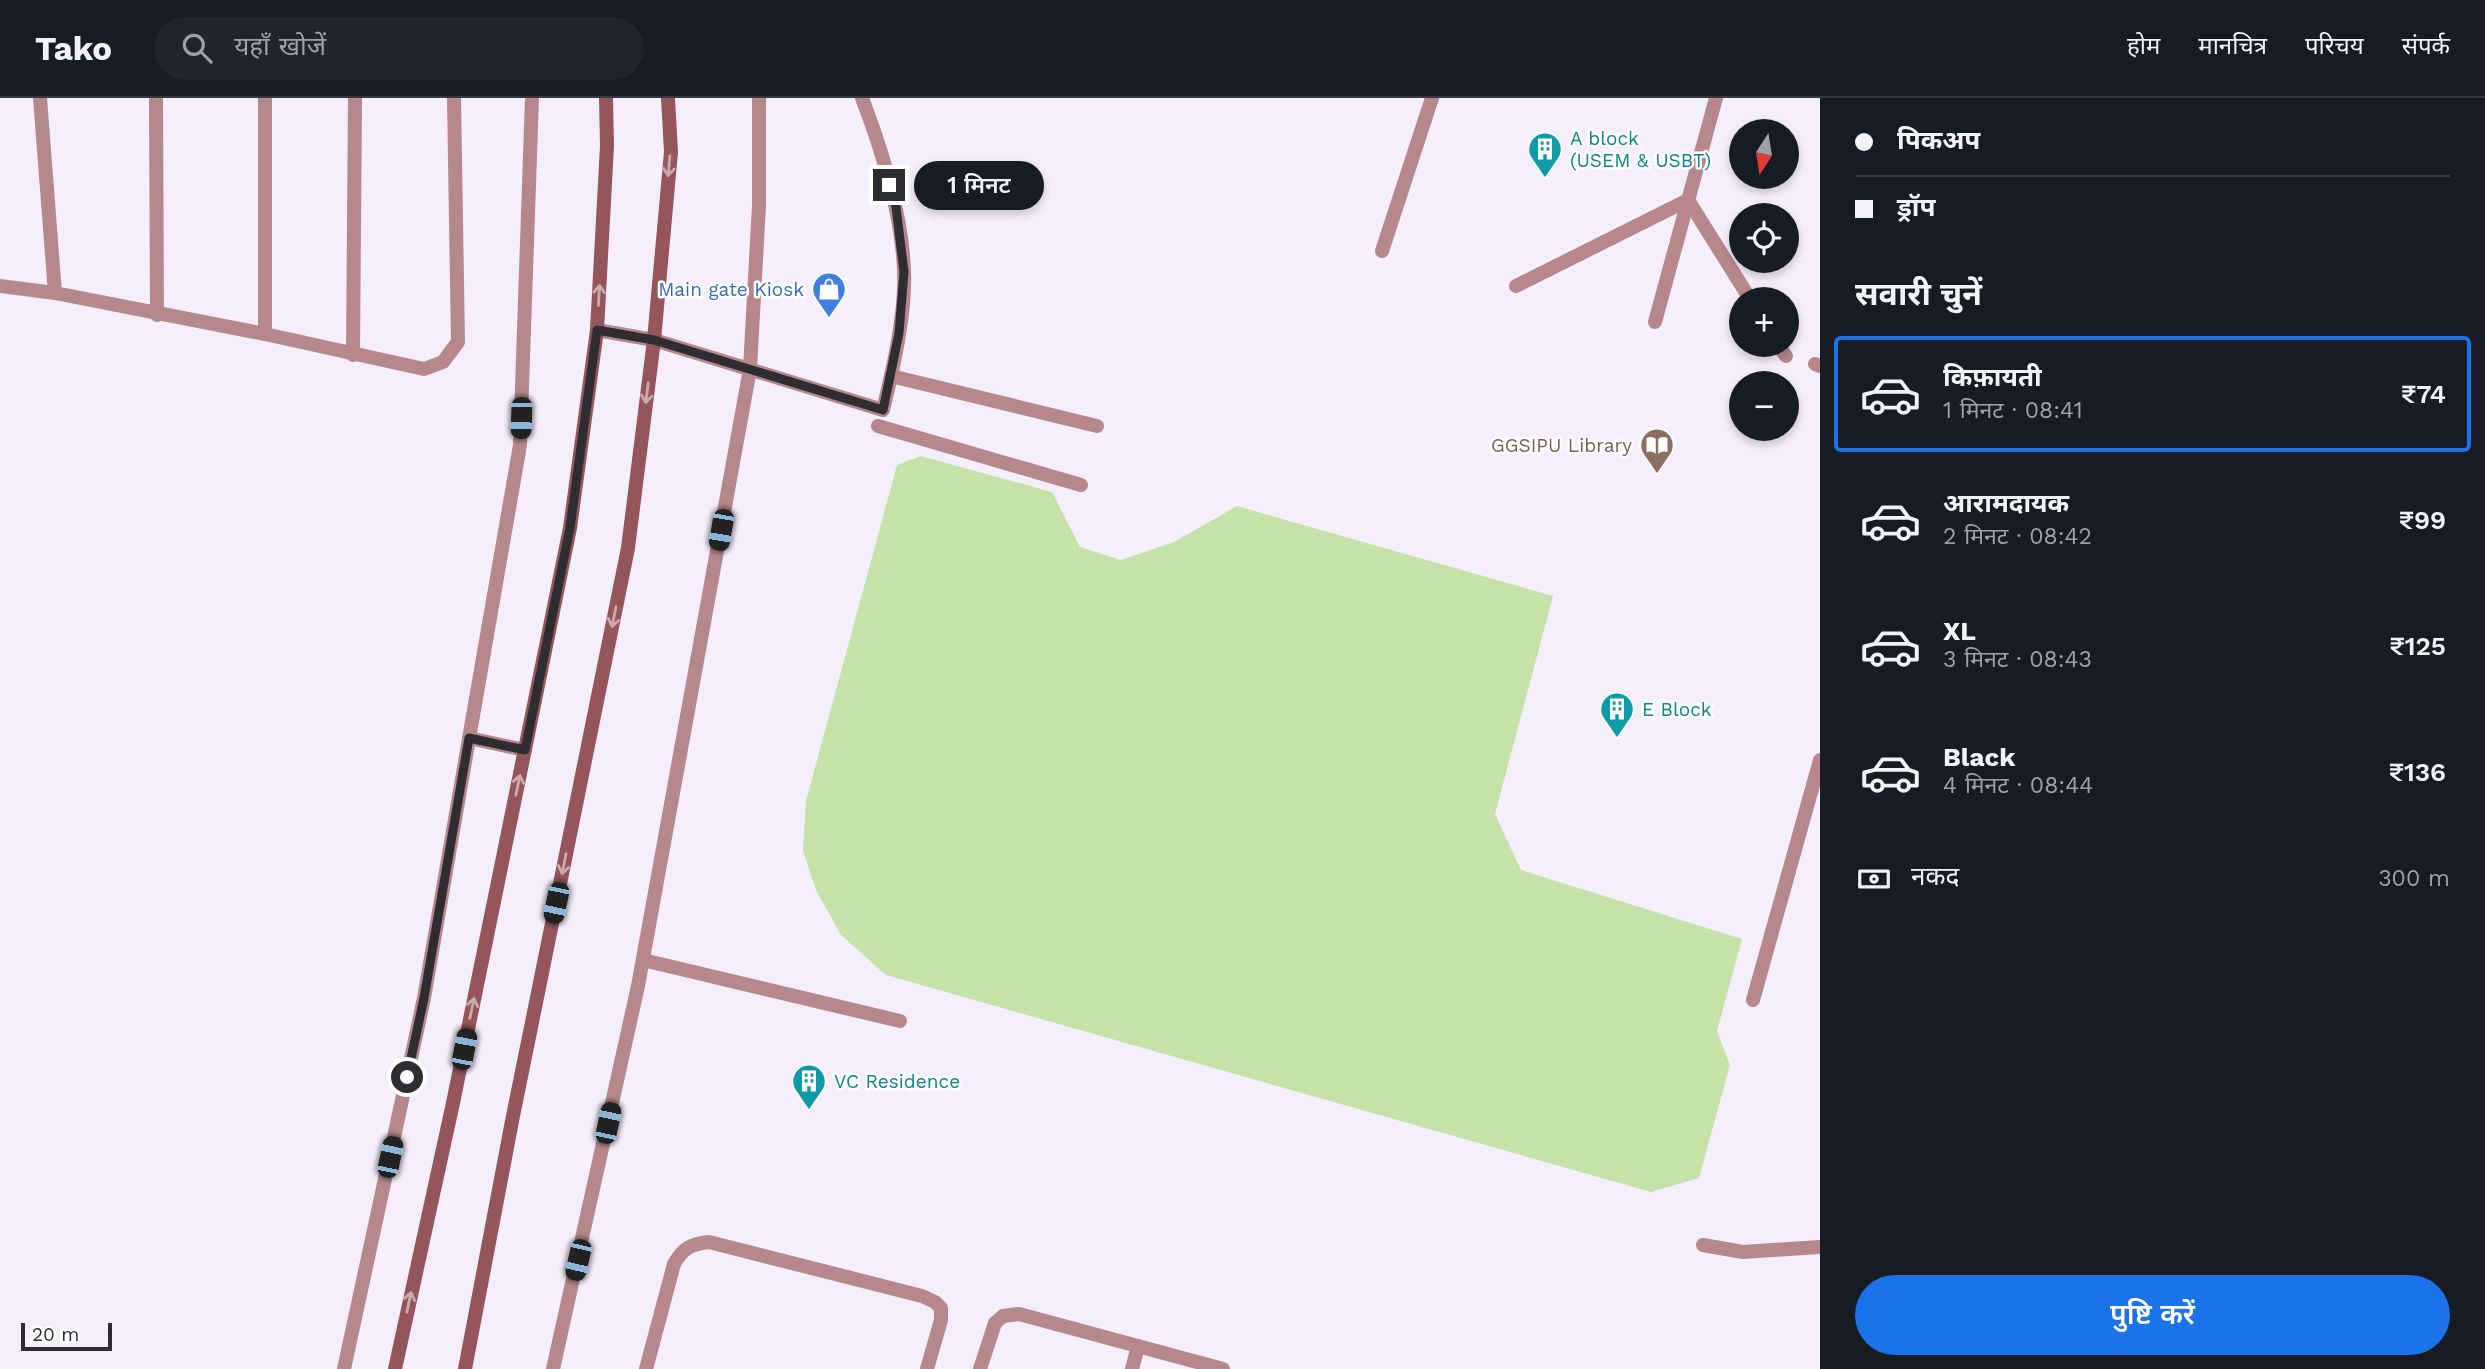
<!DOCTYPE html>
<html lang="hi">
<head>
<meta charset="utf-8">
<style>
  body { margin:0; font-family:"Work Sans","Noto Sans Devanagari",sans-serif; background:#20242c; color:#f1f3f6; height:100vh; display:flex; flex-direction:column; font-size:26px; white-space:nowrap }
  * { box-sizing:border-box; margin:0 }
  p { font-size:23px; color:#9ea1a6 }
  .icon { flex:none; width:38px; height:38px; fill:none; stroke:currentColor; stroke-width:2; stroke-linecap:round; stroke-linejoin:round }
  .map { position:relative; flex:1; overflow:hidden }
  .panel { display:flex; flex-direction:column; background:#171b24; width:665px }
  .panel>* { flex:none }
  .top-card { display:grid; align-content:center; height:154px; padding:0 35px; background:#171b24 }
  .needle { width:46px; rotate:192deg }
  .controls { position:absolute; left:1729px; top:21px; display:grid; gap:14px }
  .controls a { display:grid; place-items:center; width:70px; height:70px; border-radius:50%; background:#171b24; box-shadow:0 4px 10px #0003; font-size:35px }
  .scale { position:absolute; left:21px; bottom:18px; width:91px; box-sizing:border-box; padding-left:7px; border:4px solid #2f2c32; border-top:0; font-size:19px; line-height:24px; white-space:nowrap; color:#2f2c32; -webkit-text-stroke:5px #fff; paint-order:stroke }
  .end { position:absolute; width:32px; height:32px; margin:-16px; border:9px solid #2f2c32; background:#fff; box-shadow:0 0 0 4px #fff }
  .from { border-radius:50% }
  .bubble { position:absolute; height:49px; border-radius:24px; background:#171b24; box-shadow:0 4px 10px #0003; font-size:23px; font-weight:600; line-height:49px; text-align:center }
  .car { position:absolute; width:21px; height:42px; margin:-21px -10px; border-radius:9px; box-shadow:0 0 5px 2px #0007; background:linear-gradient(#222 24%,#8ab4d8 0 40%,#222 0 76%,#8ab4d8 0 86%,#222 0) }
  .top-card b { display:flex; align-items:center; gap:24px; height:66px; font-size:26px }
  .top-card b+b { border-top:2px solid #363941 }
  .top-card i { width:18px; height:18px; background:#f1f3f6 }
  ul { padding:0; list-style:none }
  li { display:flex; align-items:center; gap:21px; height:116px; margin:0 14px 10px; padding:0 21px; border:4px solid transparent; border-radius:7px }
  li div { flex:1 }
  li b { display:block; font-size:26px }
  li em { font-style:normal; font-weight:600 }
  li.active { border-color:#1a73e8 }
  li>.icon { width:63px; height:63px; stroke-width:1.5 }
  h2 { padding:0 35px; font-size:32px; line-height:84px }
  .pay { display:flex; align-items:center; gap:18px; height:77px; padding:0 35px; font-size:26px }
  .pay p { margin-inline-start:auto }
  .primary-button { display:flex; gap:14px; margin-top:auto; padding:14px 35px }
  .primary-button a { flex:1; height:80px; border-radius:42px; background:#1a73e8; color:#fff; font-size:28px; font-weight:600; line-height:80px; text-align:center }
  header { display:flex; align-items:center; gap:42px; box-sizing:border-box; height:98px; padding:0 35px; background:#171b24; border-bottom:2px solid #363941 }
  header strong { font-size:33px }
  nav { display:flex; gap:38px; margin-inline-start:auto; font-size:24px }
  .search { width:490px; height:63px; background:#20242c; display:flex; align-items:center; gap:18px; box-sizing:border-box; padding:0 24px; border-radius:38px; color:#9ea1a6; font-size:26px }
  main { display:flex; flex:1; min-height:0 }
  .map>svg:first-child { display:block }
</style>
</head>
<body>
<header>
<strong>Tako</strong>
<div class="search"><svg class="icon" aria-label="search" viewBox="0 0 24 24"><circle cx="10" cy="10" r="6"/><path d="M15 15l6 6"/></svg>यहाँ खोजें</div>
<nav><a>होम</a><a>मानचित्र</a><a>परिचय</a><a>संपर्क</a></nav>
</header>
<main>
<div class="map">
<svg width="1820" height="1271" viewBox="0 0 1820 1271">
  <rect width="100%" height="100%" fill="#f5eefc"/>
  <polygon fill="#c5e2a8" points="921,358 1052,394 1080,449 1121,462 1174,444 1237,408 1553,498 1495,716 1521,772 1742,841 1717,933 1730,967 1699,1080 1651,1094 886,877 841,837 816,792 803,753 806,703 897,367"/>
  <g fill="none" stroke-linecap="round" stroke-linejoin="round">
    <g stroke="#b6888b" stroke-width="14">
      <polyline points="1382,153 1432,0"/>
      <polyline points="1516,188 1688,102 1750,201"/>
      <polyline points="1655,224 1716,0"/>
      <path d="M597,232L654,242L883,312C893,271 906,215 904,173C902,117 882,52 862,0"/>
      <polyline points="1778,247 1786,258"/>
      <polyline points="1815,266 1820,268"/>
      <polyline points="891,278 1097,328"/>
      <polyline points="878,328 1081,387"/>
      <polyline points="1703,1147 1743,1154 1820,1149"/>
      <polyline points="344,1271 424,900 520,347 532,0"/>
      <polyline points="553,1271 638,888 750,271 759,107 759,0"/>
      <path d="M646,1271L674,1166C683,1150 691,1146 709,1144L922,1198L935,1204L941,1210V1222L927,1271"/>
      <polyline points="980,1271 995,1225 1003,1218 1019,1216 1223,1271"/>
      <polyline points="1132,1271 1138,1248"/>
    </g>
    <g stroke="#b6888b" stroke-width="14">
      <polyline points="40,0 55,195"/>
      <polyline points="156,0 157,217"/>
      <polyline points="265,0 265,236"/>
      <polyline points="0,188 55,195 265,236 424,271 443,264 458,244 454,0"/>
      <polyline points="353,257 355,0"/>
      <polyline points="469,640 525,652"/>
      <polyline points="643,862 900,923"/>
      <polyline points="1753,902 1820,662"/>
    </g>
    <g stroke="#95565b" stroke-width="14">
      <polyline points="395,1271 453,1005 570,430 597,232 607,48 606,0"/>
      <polyline points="465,1271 512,1023 628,450 654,242 671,54 668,0"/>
    </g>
  </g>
  <defs><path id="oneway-shaft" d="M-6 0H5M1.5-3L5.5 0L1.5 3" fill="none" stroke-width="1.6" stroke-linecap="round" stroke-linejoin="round" transform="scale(1.75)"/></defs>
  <g stroke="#caaaad">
    <use href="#oneway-shaft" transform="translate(669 68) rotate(95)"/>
    <use href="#oneway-shaft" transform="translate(599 197) rotate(-87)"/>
    <use href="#oneway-shaft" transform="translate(647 295) rotate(97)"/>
    <use href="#oneway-shaft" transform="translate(614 519) rotate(101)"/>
    <use href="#oneway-shaft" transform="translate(518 687) rotate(-78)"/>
    <use href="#oneway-shaft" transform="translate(564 766) rotate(101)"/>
    <use href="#oneway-shaft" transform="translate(472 910) rotate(-78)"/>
    <use href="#oneway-shaft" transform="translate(409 1204) rotate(-78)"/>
  </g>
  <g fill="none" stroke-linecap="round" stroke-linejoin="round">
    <polyline stroke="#2f2c32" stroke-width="9" points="407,979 424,900 469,640 525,652 570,430 597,232 654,242 883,312 899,235 904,174 896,109 889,87"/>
  </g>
  <defs>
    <g id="building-pin" transform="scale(1.75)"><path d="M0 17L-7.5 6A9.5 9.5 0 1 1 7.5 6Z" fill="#0f9aa8" stroke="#fff"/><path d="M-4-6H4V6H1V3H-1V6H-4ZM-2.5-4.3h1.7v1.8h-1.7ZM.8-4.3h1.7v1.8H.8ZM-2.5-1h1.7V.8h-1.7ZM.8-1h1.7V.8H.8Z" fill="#fff"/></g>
    <g id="shop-pin" transform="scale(1.75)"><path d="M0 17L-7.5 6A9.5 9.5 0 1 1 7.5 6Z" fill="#3f7fe0" stroke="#fff"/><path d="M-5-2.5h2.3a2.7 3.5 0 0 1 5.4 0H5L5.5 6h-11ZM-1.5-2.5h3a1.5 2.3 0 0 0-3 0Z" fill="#fff"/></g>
    <g id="library-pin" transform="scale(1.75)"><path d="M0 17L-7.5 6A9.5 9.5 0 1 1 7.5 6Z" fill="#8d6e63" stroke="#fff"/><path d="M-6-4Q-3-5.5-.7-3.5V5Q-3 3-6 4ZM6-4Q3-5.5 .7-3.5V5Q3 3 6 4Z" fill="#fff"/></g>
  </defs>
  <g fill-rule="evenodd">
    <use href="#building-pin" x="1545" y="51"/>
    <use href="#shop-pin" x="829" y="191"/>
    <use href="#library-pin" x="1657" y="347"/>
    <use href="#building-pin" x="1617" y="611"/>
    <use href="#building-pin" x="809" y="983"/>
  </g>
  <g text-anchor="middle" stroke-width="5" stroke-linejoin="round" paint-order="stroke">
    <g font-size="19" fill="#0d838f" stroke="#fff" text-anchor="start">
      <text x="1570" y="47">A block<tspan x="1570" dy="22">(USEM &amp; USBT)</tspan></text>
      <text x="1642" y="618">E Block</text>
      <text x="834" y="990">VC Residence</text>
    </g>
    <g font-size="19" fill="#366cbe" stroke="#fff" text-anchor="end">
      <text x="804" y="198">Main gate Kiosk</text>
    </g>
    <g font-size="19" fill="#785e54" stroke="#fff" text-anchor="end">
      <text x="1632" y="354">GGSIPU Library</text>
    </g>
  </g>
</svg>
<div class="controls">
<a><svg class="needle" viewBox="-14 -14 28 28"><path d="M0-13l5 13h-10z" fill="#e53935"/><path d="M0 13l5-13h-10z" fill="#9ea1a6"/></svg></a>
<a><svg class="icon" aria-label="locate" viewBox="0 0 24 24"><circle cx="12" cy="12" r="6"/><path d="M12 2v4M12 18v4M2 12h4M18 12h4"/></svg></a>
<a>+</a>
<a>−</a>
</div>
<div class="scale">20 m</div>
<i class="end from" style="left:407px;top:979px"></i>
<i class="end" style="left:889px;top:87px"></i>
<div class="bubble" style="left:914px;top:63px;width:130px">1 मिनट</div>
<i class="car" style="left:521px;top:320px;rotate:182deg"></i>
<i class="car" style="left:721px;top:432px;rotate:190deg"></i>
<i class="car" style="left:556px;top:805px;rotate:192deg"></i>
<i class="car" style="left:464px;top:951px;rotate:11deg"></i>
<i class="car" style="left:608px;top:1025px;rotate:12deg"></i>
<i class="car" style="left:390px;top:1059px;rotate:12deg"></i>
<i class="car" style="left:578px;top:1162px;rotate:193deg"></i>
</div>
<section class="panel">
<div class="top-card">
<b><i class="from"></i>पिकअप</b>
<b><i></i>ड्रॉप</b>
</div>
<h2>सवारी चुनें</h2>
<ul>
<li class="active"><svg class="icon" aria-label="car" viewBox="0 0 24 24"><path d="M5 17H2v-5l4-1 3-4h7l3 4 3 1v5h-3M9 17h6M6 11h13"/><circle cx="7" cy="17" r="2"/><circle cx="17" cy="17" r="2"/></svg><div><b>किफ़ायती</b><p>1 मिनट · 08:41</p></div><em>₹74</em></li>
<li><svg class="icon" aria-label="car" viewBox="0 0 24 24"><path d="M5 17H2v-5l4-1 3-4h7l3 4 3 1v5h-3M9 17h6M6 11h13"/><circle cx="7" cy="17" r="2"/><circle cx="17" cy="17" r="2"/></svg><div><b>आरामदायक</b><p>2 मिनट · 08:42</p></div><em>₹99</em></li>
<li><svg class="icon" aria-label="car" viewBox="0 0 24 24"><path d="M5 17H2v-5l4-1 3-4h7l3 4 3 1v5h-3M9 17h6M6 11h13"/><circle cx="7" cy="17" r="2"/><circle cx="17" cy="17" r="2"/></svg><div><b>XL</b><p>3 मिनट · 08:43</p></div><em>₹125</em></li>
<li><svg class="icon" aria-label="car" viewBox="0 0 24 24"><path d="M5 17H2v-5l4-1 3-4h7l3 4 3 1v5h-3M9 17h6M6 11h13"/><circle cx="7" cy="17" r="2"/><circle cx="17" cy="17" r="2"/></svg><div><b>Black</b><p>4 मिनट · 08:44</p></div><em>₹136</em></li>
</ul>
<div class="pay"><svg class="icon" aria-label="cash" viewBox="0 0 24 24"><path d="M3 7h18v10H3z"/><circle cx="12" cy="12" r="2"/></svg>नकद<p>300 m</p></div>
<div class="primary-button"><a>पुष्टि करें</a></div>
</section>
</main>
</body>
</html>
